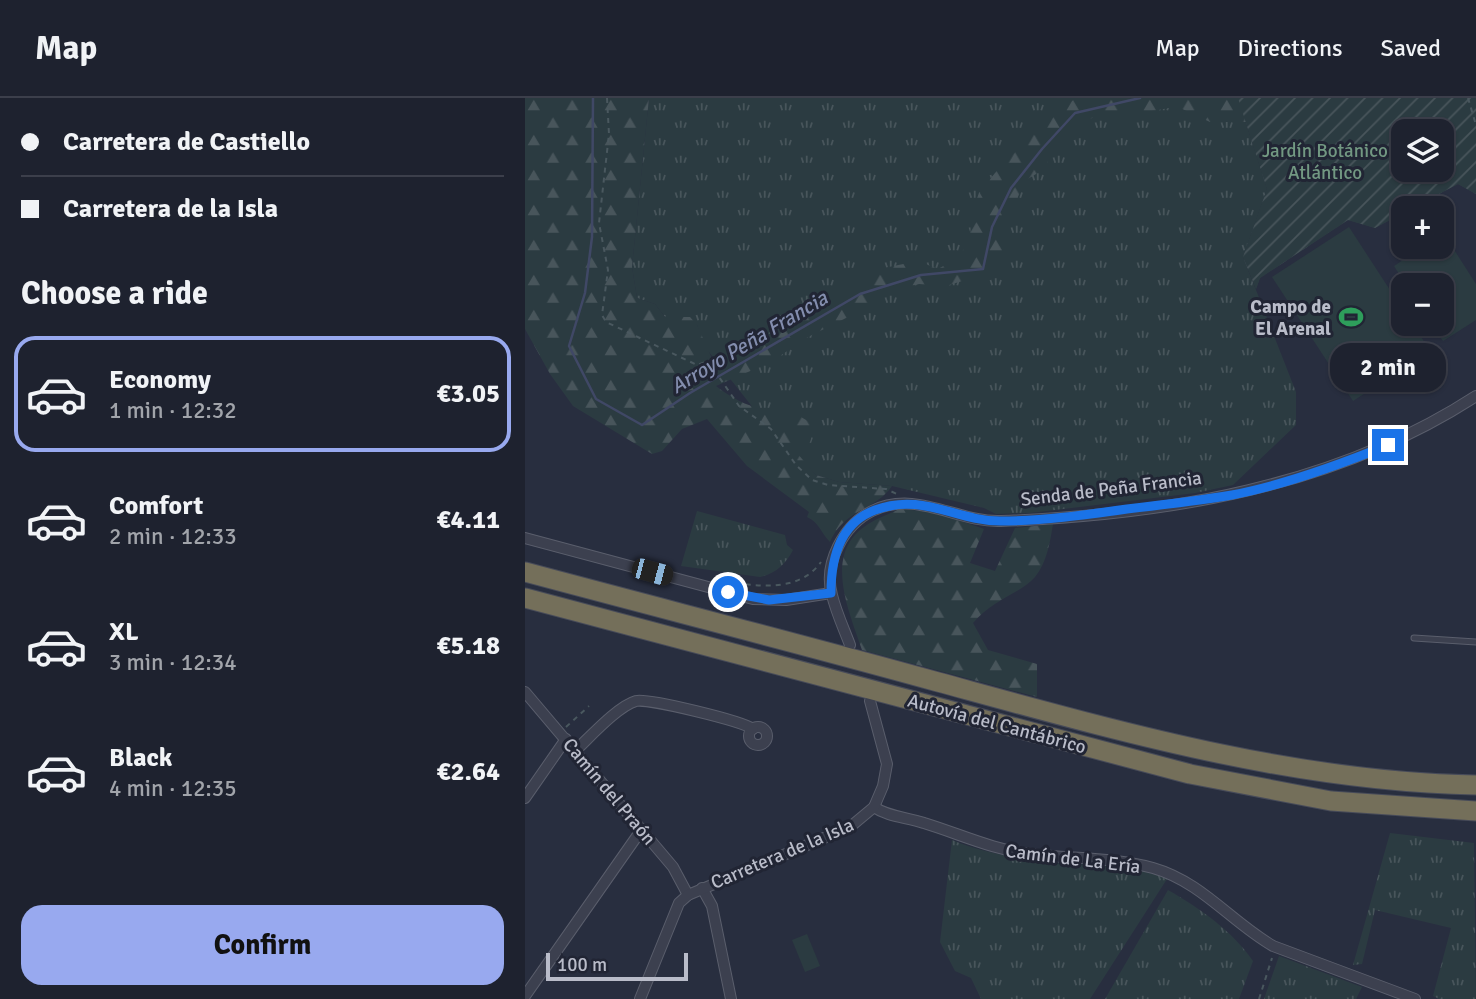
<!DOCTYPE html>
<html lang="en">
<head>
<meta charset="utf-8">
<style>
  body { margin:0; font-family:Signika,sans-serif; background:#2b2f3b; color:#f1f3f6; height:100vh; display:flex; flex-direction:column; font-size:26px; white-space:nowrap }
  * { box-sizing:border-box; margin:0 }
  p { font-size:23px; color:#a1a4aa }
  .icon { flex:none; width:38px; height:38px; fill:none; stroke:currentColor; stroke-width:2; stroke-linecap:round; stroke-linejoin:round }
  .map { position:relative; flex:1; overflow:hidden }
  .sheet { display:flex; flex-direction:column; background:#1e222f; width:525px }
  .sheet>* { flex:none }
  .guide { display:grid; align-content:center; height:154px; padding:0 21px; background:#1e222f }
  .fabs { position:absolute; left:866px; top:21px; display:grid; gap:14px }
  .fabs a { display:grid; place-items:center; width:63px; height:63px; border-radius:14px; background:#1e222f; box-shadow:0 2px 5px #0004,0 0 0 2px #3c3f4b; font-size:35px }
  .scale { position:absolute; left:21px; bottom:18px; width:142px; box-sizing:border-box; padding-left:7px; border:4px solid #b9bcc9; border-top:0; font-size:19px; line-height:24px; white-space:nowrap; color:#b9bcc9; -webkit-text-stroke:5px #212534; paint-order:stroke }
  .end { position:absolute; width:32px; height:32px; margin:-16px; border:9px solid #1a73e8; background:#fff; box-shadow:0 0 0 4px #fff }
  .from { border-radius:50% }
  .bubble { position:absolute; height:49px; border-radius:21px; background:#1e222f; box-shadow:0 2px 5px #0004,0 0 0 2px #3c3f4b; font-size:23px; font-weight:700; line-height:49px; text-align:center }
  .car { position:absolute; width:21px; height:42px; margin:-21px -10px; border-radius:9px; box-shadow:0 0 5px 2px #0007; background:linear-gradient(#222 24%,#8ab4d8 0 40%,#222 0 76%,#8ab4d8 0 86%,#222 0) }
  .guide b { display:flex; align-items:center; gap:24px; height:66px; font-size:26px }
  .guide b+b { border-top:2px solid #3c3f4b }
  .guide i { width:18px; height:18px; background:#f1f3f6 }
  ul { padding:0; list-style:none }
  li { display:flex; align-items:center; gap:21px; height:116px; margin:0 14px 10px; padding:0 7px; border:4px solid transparent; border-radius:21px }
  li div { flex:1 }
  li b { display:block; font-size:26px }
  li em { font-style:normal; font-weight:700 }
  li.active { border-color:#98a9ef }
  li>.icon { width:63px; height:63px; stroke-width:1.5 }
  h2 { padding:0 21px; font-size:32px; line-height:84px }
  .cta { display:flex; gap:14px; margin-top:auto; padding:14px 21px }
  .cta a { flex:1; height:80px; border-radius:21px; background:#98a9ef; color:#111; font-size:28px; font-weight:700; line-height:80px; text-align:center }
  header { display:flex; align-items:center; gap:42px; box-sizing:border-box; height:98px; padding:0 35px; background:#1e222f; border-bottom:2px solid #3c3f4b }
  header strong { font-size:33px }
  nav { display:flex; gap:38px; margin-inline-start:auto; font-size:24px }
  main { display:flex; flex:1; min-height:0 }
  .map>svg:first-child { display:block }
</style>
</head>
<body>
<header>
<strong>Map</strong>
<nav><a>Map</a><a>Directions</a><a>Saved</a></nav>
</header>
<main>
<section class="sheet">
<div class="guide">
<b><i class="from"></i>Carretera de Castiello</b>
<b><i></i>Carretera de la Isla</b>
</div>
<h2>Choose a ride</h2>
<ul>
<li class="active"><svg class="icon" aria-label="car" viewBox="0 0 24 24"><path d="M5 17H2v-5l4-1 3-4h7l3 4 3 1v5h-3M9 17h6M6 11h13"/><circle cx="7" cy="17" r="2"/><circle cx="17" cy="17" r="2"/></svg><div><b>Economy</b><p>1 min · 12:32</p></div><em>€3.05</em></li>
<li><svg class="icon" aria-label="car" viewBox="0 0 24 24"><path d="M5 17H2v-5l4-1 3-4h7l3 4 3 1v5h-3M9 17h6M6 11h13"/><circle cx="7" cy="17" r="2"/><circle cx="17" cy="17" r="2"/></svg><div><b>Comfort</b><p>2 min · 12:33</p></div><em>€4.11</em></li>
<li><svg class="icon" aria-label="car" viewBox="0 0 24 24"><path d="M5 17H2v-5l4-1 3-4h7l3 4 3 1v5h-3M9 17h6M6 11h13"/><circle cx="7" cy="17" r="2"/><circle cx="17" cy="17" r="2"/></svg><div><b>XL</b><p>3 min · 12:34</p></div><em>€5.18</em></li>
<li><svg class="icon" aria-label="car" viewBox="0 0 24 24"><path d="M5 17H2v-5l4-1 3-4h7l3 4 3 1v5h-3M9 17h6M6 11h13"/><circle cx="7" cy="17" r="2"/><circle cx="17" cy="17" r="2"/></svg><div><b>Black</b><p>4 min · 12:35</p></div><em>€2.64</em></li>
</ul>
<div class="cta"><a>Confirm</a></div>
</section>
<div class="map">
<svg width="951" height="901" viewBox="0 0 951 901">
  <defs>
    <pattern id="grass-tufts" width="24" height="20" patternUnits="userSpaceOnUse" patternTransform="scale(1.75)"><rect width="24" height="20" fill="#2b3b41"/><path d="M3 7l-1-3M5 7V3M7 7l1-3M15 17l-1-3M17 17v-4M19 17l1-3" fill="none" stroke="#48555b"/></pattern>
    <pattern id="forest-firs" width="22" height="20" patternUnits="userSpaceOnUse" patternTransform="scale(1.75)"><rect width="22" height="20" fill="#2b3b41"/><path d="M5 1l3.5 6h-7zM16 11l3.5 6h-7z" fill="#48555b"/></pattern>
    <pattern id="garden-furrows" width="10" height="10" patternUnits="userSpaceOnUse" patternTransform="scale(1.75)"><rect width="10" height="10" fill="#2b3b41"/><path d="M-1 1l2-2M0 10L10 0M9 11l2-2" fill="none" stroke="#48555b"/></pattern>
  </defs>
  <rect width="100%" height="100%" fill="#282e3f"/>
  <g fill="url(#grass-tufts)">
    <polygon points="124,0 713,0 742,91 718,159 771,294 771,327 708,387 670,395 505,415 471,416 459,410 367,388 314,384 291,377 233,316 180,249 172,227 140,219 130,206 112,200 107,169"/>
    <path d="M172,413L260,437L262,447L268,452C261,466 250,476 235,479L156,468Z"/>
    <polygon points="865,735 949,745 951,901 914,901 908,898 926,830 850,812 837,866 828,867"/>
    <path d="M427,742C468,759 512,763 556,766C586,769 614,769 642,781L565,901H456L446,880L430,873L415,844Z"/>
    <path d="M643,792C676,811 706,832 728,863L714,901H580Z"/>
    <polygon points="754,858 837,889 831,901 739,901"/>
  </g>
  <g fill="url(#forest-firs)" fill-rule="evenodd">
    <path d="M0,0H124L107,169L112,200L130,206L140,219H165L172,227L189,265L263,226L291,206L315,198L349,172L393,163L413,171C463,145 434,129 457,91C469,73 533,9 552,0H951V96L933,86L887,110H878V115L850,130L823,122L735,180L731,191L718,159L742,91L721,24H685L651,8C599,24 538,0 521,70L501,82L488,109L476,171L421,188L394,186L362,195L335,213L283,239L246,264L191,288C210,303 235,316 260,310L290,327L285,344L271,354L291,377L314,384L367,388C350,413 319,411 305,444C296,435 294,424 282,419L284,414L222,368L182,321L157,331L137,353L127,356L48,308L25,276L0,231ZM878,33H917V72H878Z"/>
    <path d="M374,411L410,414L459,431L445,465L470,473L490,430L528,426C525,444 522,464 510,479C496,495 467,502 448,525L463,552L512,566V599L337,552C325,515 298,458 339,429C349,421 363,417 374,411Z"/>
  </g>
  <path fill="url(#garden-furrows)" fill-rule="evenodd" d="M713,0H951V96L933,86L887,110H878V115L850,130L823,122L735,180L731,191L718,159L742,91ZM878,33H917V72H878Z"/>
  <g fill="#2b3b41">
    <polygon points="824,129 878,212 878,226 888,226 905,253 828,303 747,179"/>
    <polygon points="919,136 951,186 951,222 918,243 906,226 917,226 917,187 881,187 869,168 898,149 917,149"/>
    <polygon points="282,836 295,868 280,874 267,842"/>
  </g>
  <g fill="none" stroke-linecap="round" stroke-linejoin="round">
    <polyline stroke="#404866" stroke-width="2.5" points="68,0 67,139 60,195 44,248 71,301 117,327 165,295 335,196 396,177 458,171 467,129 486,90 517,51 550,15 615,0"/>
    <g stroke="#5a5e6c" stroke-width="7">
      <polyline id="service" points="889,540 951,544"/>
    </g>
    <g stroke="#5a5e6c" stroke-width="12">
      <g id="minor">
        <polyline points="0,440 228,501 261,502 306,495"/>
        <path d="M325,547C319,531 311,514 307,497C298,465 319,427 347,413C391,391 433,425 476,423C641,417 811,389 951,298"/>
        <polyline points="0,594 148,769 163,797"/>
        <circle cx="233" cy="638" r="9"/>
        <path d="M51,652C65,639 93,608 111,603C123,600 217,623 228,631"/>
        <polyline points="0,700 41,641"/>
        <path d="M349,709C363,719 382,719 399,725C435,736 468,752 506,756C546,761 589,759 628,770C677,784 706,824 748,848L890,901"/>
        <polyline points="177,790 187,808 206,901"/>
        <polyline points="0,898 117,731"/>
        <polyline points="115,901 154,805 163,797 325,729 349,709 358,688 362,666 345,603"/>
      </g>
    </g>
    <g stroke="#474b59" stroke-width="21">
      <g id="motorway">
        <path d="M0,474C138,511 276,546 413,584C589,632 768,684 951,687"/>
        <polyline points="0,500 665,676 806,703 951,713"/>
      </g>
    </g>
    <g stroke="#4a585f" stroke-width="2" stroke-dasharray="5 5" stroke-linecap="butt">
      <polyline points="82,0 84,36 74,125 83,172 77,217 81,224 172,267 183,263 214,308 246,331 271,367 287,382 303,387 361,391 372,396"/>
      <polyline points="943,0 951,27"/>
      <path d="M201,483C233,489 275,494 296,464"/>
      <polyline points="41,629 64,608"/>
      <polyline points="734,901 747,860"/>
    </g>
    <use href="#service" stroke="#3c404f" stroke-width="5"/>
    <use href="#minor" stroke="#3c404f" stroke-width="10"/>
    <use href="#motorway" stroke="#746f5a" stroke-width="19"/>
  </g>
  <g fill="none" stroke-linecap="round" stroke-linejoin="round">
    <path stroke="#1a73e8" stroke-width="9" d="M203,494L244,502L306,495C306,461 315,425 350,412C397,394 431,423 475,423C517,423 560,417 602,411C637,407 672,403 707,397C759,387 814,367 863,347"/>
  </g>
  <defs>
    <g id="stadium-bare" transform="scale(1.89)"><path d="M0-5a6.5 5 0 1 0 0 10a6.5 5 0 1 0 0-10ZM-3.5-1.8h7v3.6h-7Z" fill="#2e9e5b" stroke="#212534" stroke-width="2.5" paint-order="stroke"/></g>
  </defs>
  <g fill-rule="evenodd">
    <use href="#stadium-bare" x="826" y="219"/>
  </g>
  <g text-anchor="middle" stroke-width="6" stroke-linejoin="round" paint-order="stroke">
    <g font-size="19" fill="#729882" stroke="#212534">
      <text x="800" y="59">Jardín Botánico<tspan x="800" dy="22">Atlántico</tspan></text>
    </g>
    <g font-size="19" font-weight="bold" fill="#b9bcc9" stroke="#212534" text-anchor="end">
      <text x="806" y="215">Campo de<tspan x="806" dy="22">El Arenal</tspan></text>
    </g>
    <g font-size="19" fill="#b9bcc9" stroke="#212534">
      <text transform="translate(586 390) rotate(-7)" y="7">Senda de Peña Francia</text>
      <text transform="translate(472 625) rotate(15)" y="7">Autovía del Cantábrico</text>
      <text transform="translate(85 693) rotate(50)" y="7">Camín del Praón</text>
      <text transform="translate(257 755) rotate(-23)" y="7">Carretera de la Isla</text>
      <text transform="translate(548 760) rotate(7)" y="7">Camín de La Ería</text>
    </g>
    <g font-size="21" font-style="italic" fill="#838dae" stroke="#212534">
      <text transform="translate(224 244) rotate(-31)" y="7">Arroyo Peña Francia</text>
    </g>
  </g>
</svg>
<div class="fabs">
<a><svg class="icon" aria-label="layers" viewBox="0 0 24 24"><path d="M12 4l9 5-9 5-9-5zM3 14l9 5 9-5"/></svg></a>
<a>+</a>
<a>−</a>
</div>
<div class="scale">100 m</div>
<i class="end from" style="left:203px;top:494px"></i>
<i class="end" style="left:863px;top:347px"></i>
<div class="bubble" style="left:805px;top:245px;width:116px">2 min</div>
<i class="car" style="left:127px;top:474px;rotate:105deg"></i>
</div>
</main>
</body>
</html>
